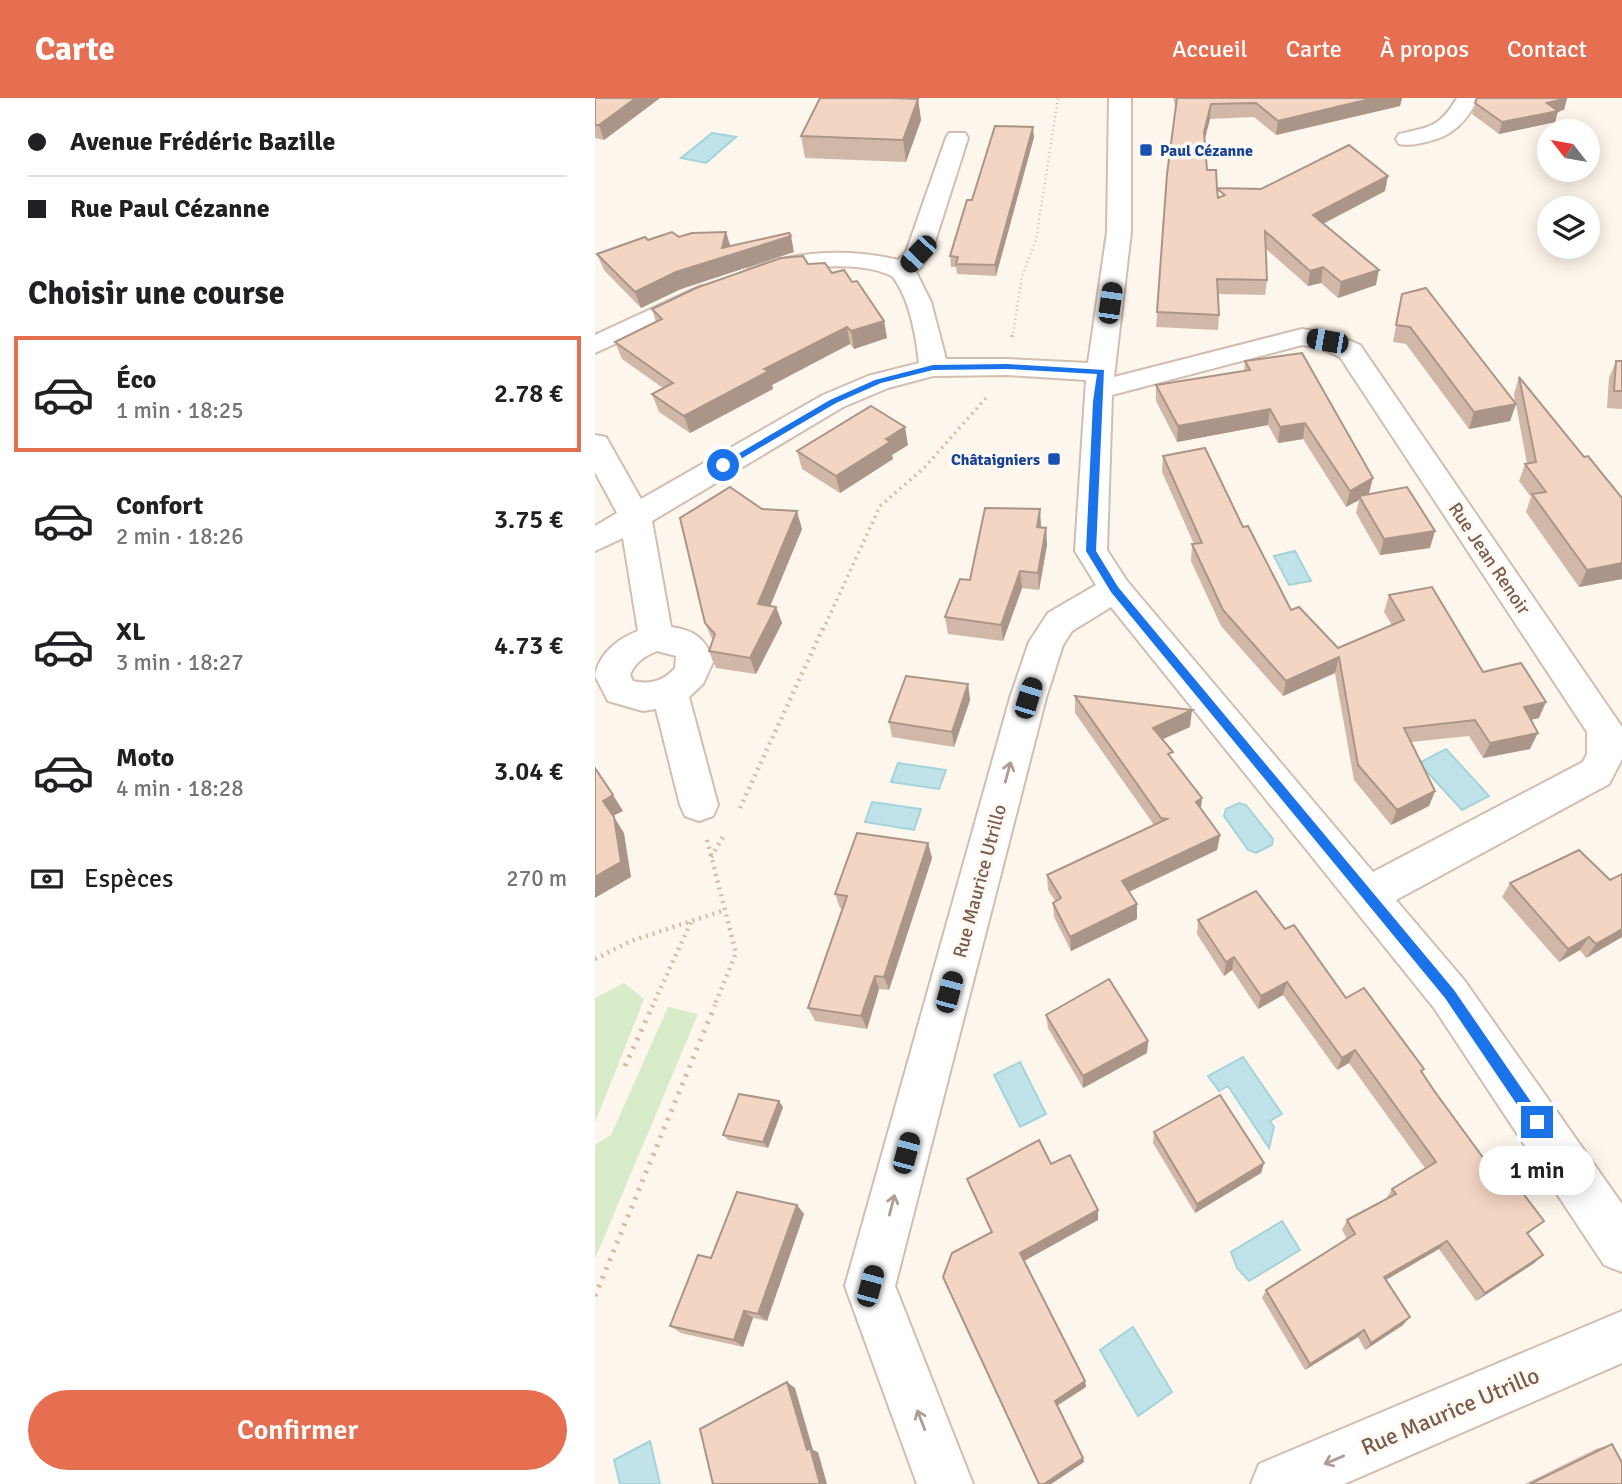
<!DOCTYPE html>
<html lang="fr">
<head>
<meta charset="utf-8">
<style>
  body { margin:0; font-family:Signika,sans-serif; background:#f6f6f6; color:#202124; height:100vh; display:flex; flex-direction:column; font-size:26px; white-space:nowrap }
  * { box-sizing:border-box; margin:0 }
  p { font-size:23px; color:#757577 }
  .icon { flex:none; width:38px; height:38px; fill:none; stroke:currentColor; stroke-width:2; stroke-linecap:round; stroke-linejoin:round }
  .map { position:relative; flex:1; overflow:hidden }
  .sheet { display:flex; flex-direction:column; background:#fff; width:595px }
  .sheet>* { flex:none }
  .hud { display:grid; align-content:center; height:154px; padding:0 28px; background:#fff }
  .needle { width:46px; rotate:301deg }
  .controls { position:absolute; left:942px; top:21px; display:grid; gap:14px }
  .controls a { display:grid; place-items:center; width:63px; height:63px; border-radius:50%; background:#fff; box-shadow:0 4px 18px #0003; font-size:35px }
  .end { position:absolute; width:32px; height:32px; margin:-16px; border:9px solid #1a73e8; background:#fff; box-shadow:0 0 0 4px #fff }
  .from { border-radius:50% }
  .bubble { position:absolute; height:49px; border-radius:24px; background:#fff; box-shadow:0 4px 18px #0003; font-size:23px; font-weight:600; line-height:49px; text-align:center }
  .car { position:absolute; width:21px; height:42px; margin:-21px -10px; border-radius:9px; box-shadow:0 0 5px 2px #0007; background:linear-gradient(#222 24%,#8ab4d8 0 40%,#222 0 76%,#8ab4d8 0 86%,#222 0) }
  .hud b { display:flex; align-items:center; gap:24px; height:66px; font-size:26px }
  .hud b+b { border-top:2px solid #e0e0e0 }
  .hud i { width:18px; height:18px; background:#202124 }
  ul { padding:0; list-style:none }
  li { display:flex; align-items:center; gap:21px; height:116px; margin:0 14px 10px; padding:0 14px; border:4px solid transparent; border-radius:0px }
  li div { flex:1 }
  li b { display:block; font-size:26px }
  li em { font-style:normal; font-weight:600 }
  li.active { border-color:#e76f51 }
  li>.icon { width:63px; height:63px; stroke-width:1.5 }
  h2 { padding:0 28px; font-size:32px; line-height:84px }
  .pay { display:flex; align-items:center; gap:18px; height:77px; padding:0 28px; font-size:26px }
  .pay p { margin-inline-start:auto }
  .button { display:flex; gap:14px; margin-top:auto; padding:14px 28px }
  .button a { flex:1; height:80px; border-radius:42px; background:#e76f51; color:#fff; font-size:28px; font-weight:600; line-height:80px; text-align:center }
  header { display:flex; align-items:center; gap:42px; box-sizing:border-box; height:98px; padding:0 35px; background:#e76f51; color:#fff }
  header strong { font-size:33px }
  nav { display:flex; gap:38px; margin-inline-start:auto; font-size:24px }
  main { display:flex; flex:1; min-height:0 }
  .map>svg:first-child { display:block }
</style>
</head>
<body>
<header>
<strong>Carte</strong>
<nav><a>Accueil</a><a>Carte</a><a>À propos</a><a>Contact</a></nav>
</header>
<main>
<section class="sheet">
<div class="hud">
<b><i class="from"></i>Avenue Frédéric Bazille</b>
<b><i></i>Rue Paul Cézanne</b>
</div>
<h2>Choisir une course</h2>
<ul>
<li class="active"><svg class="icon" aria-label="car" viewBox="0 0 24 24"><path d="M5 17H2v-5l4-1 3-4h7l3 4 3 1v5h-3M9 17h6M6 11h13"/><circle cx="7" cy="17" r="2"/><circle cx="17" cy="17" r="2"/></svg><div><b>Éco</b><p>1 min · 18:25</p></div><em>2.78 €</em></li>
<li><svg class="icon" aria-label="car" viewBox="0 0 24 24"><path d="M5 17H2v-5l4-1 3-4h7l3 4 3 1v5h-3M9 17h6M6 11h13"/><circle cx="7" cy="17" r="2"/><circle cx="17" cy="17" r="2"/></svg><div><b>Confort</b><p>2 min · 18:26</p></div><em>3.75 €</em></li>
<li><svg class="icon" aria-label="car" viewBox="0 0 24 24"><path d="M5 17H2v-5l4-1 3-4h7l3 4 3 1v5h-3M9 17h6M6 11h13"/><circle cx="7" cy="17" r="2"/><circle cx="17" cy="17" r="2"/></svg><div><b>XL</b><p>3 min · 18:27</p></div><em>4.73 €</em></li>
<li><svg class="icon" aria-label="car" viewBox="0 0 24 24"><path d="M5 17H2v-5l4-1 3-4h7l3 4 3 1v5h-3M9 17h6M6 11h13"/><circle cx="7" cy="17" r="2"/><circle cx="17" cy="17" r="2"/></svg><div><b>Moto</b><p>4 min · 18:28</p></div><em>3.04 €</em></li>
</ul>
<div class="pay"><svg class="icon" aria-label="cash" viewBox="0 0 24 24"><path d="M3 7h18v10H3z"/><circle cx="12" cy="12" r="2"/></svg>Espèces<p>270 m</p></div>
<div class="button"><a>Confirmer</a></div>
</section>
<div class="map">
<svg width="1027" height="1386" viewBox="0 0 1027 1386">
  <rect width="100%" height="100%" fill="#fdf6ec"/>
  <g fill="#d8ecc9">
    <polygon points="29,885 49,901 0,1025 0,900"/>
    <polygon points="73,909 103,916 0,1161 0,1047 16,1037"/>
  </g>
  <g fill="#bfe3e8" stroke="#a5d3da" stroke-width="2">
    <polygon points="117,35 141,39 111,65 86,60"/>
    <polygon points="700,453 716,483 694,487 679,458"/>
    <polygon points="851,651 894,698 867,712 824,665"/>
    <polygon points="303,665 351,672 344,691 296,684"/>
    <polygon points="277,704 326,711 319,732 270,724"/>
    <polygon points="644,705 651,707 678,741 677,747 661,755 653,752 629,718 631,711"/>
    <polygon points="648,959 687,1016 675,1023 679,1029 674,1050 633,988 624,993 613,978"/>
    <polygon points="425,964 451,1016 425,1029 399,977"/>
    <polygon points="687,1123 705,1152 654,1183 642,1170 636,1154"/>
    <polygon points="538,1229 577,1294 543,1318 505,1252"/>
    <polygon points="55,1343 65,1386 25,1386 19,1362"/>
  </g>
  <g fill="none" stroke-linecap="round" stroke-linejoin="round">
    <g stroke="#d1beb0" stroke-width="4">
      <g id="minor">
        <path d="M514,0H536V134L519,279L707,231L742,237L765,247L1027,629V661L1014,686L801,802L869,882L1027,1106V1174L1009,1167L839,910L516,509L477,533L468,547L451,600L300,1188L378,1386H322L250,1188L415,600L434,544L453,515L501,487L480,453L491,282L412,277L338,278L293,290L248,309L57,423L76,529C99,532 112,541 118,564L108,586L94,599L123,707L118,718L104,723L90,718L85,707L61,611L48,613L13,603L0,578C4,556 22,541 43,533L28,440L0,453V428L22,415L0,374V337L11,339L46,401L228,297L273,278L324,265C321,238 315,200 297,178C271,165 228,167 200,172C184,175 170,186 153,181L149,176L153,171C202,153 253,150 303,162L311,154L351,40L354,35H370L373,40L336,156L321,174L336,204L351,261H412L493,265L512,134ZM707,247L725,250L745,259L992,634V656L988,664L778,774L532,483L512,452L517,297ZM62,553L81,558L80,570C68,583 56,587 38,583L35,577C40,564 50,558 62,553Z"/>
        <path d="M862,0H884C870,24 859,38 831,44C822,46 814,48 804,46L801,41L804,36C835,29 845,29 862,0Z"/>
        <polygon points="106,188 115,190 119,196 115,202 0,255 0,237"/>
        <polygon points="1027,1213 1027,1265 749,1386 656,1386 664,1366"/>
      </g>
    </g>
    <polyline stroke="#d9b8a5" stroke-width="2.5" stroke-dasharray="1 3.5" stroke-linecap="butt" points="418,235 427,178 441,142 463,0"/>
    <g stroke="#d9b8a5" stroke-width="3.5" stroke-dasharray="2 4.5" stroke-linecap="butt">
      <polyline points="417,239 418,233"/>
      <polyline points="228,532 285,408 329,370 391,300"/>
    </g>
    <g stroke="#d9b8a5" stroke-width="4.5" stroke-dasharray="2 5" stroke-linecap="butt">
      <polyline points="145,710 228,530"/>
      <polyline points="112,742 141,855 119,909"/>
      <polyline points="116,759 128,739"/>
      <polyline points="0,861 36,843 130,812"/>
      <polyline points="57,909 96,824"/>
    </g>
    <g stroke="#d9b8a5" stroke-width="5" stroke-dasharray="2.5 7" stroke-linecap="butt">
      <polyline points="30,968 58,907"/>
      <polyline points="0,1198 120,907"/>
    </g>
    <use href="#minor" fill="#fff" fill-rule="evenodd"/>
  </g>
  <g fill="#d1b7a8" fill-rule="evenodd">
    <polygon points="0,0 65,0 9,42 0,40"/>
    <path d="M578,0H807L805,8L681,37L659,19L615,21L609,42L612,72L622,90L790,93L728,126L781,187L743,200L726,185L713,188L670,150L672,182L670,197L623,196L624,217L623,232L561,229L581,10ZM622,91L630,97L623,100Z"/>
    <polygon points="972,0 969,12 963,13 960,24 904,36 877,16 880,5"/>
    <polygon points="323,1 326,22 311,64 210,60 206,38"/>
    <polygon points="439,39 401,178 362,176 361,169 356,169 355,158 377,102"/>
    <polygon points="84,139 135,148 199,154 86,191 46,210 9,172 2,156 53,142"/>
    <polygon points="213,166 257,184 289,223 292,240 259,251 255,246 177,287 178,291 95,335 64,314 57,296 68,290 27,261 20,244 61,224 57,211"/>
    <polygon points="807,196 920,306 919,296 924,279 989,359 1027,400 1027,481 984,489 931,414 936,399 924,383 930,366 932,366 921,306 915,323 874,331 811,246 798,244"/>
    <polygon points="707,255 774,395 772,397 835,450 785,457 761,415 764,402 751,409 708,341 683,345 673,327 582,344 561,303 561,287 649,273 650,263"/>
    <polygon points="1021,263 1027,263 1027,311 1012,310 1014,280"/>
    <polygon points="313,347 297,357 298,361 245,395 207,371 202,353"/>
    <polygon points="568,358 648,429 696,512 743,550 797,527 789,514 794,497 944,620 936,621 935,651 888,660 874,638 816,644 840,693 834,708 796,727 759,682 740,575 688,598 626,528 596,463 597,446 599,446 567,374"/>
    <polygon points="167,411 207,431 175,508 181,509 187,525 161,576 121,570 114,553 118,543 110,525"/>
    <polygon points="446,427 446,430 451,430 452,447 444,492 427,490 408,543 353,536 350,519 375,482"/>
    <polygon points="373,586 375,602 359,649 297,639 294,624"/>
    <polygon points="480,598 595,629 567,641 577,661 607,700 606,711 625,737 622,752 534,794 542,806 542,821 476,853 459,819 458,805 460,803 453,792 452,777 559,727 480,615"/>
    <polygon points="333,745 337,760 294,892 284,891 272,931 220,923 213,910 248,811 245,810 240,796"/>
    <polygon points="1015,782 1027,839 991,860 985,852 964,864 907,799 915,785"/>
    <polygon points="603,822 690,831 751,900 827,975 914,1095 949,1123 933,1136 948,1157 938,1166 881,1203 844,1151 791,1182 808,1227 770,1252 763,1239 710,1272 667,1200 671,1192 752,1141 747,1132 752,1122 791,1101 797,1091 830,1070 754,965 742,972 688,897 663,911 637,872 629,878 602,836"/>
    <polygon points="451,917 553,943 552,955 488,990 453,930"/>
    <polygon points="188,1009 173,1050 133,1042 128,1037"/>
    <polygon points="559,1034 669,1065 666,1075 600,1115 558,1045"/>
    <polygon points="456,1066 503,1122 429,1163 491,1289 462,1308 489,1364 456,1386 444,1386 396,1134 376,1091 372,1081"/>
    <polygon points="202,1107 209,1116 172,1223 158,1220 148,1249 86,1235 75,1228 116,1160"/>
    <polygon points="1017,1346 1027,1386 930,1386 1001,1351"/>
  </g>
  <g fill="#aa9588">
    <polygon points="41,0 65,0 9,42 4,27"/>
    <polygon points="779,0 807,0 805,8 681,37 683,23"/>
    <polygon points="972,0 969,12 963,13 960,24 904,36 907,24 952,5"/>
    <polygon points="323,1 326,22 311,64 308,42"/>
    <polygon points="616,6 615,21 608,48 609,34"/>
    <polygon points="438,29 439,39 401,178 400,167"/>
    <polygon points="793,78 790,93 716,132 718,117"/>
    <polygon points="131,134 136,150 196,138 199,154 86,191 46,210 40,194 127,150"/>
    <polygon points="728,169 726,185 713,188 715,173"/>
    <polygon points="784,172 781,187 743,200 746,184"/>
    <polygon points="289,223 292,240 259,251 256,233"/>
    <polygon points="252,229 255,246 177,287 178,291 95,335 89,318 169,271"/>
    <polygon points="921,306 915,323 874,331 879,314"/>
    <polygon points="675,311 673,327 582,344 583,328"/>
    <polygon points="710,325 708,341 683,345 685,329"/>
    <polygon points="310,329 313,347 297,357 298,361 245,395 241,378 291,341"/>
    <polygon points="778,380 774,395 766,401 764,398 764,402 751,409 755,393"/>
    <polygon points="445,411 446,427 443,446 442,429"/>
    <polygon points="202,413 207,431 169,523 163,506"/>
    <polygon points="451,430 452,447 444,492 443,475"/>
    <polygon points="840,433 835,450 785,457 789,441"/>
    <polygon points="1027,465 1027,481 984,489 992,472"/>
    <polygon points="425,473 427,490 408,543 406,527"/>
    <polygon points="181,509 187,525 161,576 155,560"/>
    <polygon points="744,559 740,575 688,598 691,583"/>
    <polygon points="373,586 375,602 359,649 357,634"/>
    <polygon points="951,604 944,620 922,625 929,609"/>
    <polygon points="597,612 595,629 557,646 558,630"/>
    <polygon points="943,635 935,651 888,660 895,645"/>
    <polygon points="840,693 834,708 796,727 802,712"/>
    <polygon points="18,697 28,713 18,718 8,703"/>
    <polygon points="607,700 605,716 601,704"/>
    <polygon points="19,719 29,735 36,779 0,800 0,779"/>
    <polygon points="625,737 622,752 527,797 527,783"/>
    <polygon points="333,745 337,760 294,892 289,879"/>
    <polygon points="542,806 542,821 476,853 475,839"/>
    <polygon points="1027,831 1027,839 991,860 1001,846"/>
    <polygon points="994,839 985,852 964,864 973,851"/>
    <polygon points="639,859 637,872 629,878 631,864"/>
    <polygon points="280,878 284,891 272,931 266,918"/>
    <polygon points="692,884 688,897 663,911 666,898"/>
    <polygon points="553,943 552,955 488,990 488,978"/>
    <polygon points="760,952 754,965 742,972 747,960"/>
    <polygon points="184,1003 188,1009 173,1050 168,1044"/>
    <polygon points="669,1065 666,1075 600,1115 602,1106"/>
    <polygon points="202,1107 209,1116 172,1223 163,1216"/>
    <polygon points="503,1112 503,1122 427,1164 425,1155"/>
    <polygon points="852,1143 844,1151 782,1187 789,1179"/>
    <polygon points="948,1157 938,1166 881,1203 890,1195"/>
    <polygon points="149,1213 158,1220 148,1249 139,1242"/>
    <polygon points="815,1219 808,1227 770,1252 776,1245"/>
    <polygon points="769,1232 763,1239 710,1272 715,1266"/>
    <polygon points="490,1283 491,1289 461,1308 460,1303"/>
    <polygon points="192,1284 200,1290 218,1352 223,1354 232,1386 225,1386 212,1352"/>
    <polygon points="488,1360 489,1364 456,1386 449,1386"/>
  </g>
  <g fill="#f3d5c3" stroke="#aa9588" stroke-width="2" fill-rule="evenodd">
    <polygon points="0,0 41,0 4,27 0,27"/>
    <polygon points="225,0 297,0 323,1 308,42 206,38"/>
    <path d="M582,0H779L683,23L661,5L616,6L609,34L612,72H621L622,90L666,91L754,47L793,78L718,117L784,172L746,184L728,169L715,173L670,133L672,182L622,181L624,217L562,214L572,76ZM622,91L630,97L623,100Z"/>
    <polygon points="882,0 972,0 952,5 963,13 907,24 880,5"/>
    <polygon points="400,28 438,29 400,167 361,166 363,159 355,158 372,102 377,102"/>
    <polygon points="77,134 84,139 97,135 131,134 127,150 194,135 196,138 81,174 40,194 2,156 50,139 53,142"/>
    <polygon points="208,158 213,166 230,165 237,175 249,172 257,184 262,183 289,223 256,233 252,229 169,271 174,273 89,318 57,296 78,285 20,244 67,221 57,211 101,190 186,160"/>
    <polygon points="831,190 921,306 879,314 815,229 801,227 807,196"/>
    <polygon points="707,255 778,380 755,393 710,325 685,329 675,311 583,328 561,287 655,272 650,263"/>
    <polygon points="1021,263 1027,263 1027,293 1019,293"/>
    <polygon points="924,279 989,359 993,358 1027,400 1027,465 992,472 937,396 951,394 930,366 941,364"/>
    <polygon points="276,308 310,329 291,341 295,344 241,378 202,353"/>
    <polygon points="610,350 648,429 653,428 696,512 704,509 743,550 809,522 794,497 837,489 888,574 926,565 951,604 929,609 943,635 895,645 880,622 809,630 840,693 802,712 763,667 744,559 691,583 628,512 597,446 607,445 568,358"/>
    <polygon points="135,389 167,411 202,413 163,506 181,509 155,560 114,553 120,536 110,525 85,420"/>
    <polygon points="812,389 840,433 789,441 764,398"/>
    <polygon points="390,410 445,411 442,429 451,430 443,475 425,473 406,527 350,519 365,481 375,482"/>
    <polygon points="311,578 373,586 357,634 294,624"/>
    <polygon points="480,598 597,612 558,630 578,654 573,656 607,700 601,704 625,737 527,783 542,806 475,839 458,805 466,800 452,777 572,721 566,720"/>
    <polygon points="0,670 18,697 8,703 19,719 26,764 0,779"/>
    <polygon points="262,735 333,745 289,879 280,878 266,918 213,910 252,798 240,796"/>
    <polygon points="984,752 1015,782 1027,776 1027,831 1001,846 994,839 973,851 915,785"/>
    <polygon points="661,793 690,831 699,827 751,900 769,890 829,971 826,973 840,994 914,1095 924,1090 949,1123 932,1135 948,1157 890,1195 852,1143 789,1179 815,1219 776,1245 769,1232 715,1266 671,1192 760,1136 752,1122 801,1096 797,1091 841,1064 760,952 747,960 692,884 666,898 639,859 631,864 603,822"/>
    <polygon points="514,881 553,943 488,978 451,917"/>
    <polygon points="144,996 184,1003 168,1044 128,1037"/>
    <polygon points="625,997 669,1065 602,1106 559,1034"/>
    <polygon points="444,1042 456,1066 475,1057 503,1112 425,1155 490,1283 460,1303 488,1360 449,1386 444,1386 348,1179 357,1155 397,1134 372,1081"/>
    <polygon points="142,1094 202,1107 163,1216 149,1213 139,1242 75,1228 103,1157 116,1160"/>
    <polygon points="192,1284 212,1352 215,1350 225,1386 118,1386 105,1331"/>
    <polygon points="1017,1346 1027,1365 1027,1386 935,1386"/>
  </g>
  <defs><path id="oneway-shaft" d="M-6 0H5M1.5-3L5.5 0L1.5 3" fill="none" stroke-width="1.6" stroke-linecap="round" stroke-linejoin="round" transform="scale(1.75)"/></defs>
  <g stroke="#af9d94">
    <use href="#oneway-shaft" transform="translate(413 674) rotate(-75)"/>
    <use href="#oneway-shaft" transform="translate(297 1107) rotate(-75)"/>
    <use href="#oneway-shaft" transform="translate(326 1322) rotate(-111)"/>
    <use href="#oneway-shaft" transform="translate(739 1362) rotate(157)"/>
  </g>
  <polygon fill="#1a73e8" points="412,266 509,272 501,453 523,489 859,892 947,1020 947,1029 937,1029 850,900 516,494 491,453 498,304 502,276 412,271 338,272 286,285 241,305 132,369 124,367 235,302 280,282 338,267"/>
  <g fill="#1a4fb4" stroke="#fffaf3" stroke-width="2.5">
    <rect x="544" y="45" width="14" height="14" rx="3.5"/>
    <rect x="452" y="354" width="14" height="14" rx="3.5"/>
  </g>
  <g text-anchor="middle" stroke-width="7" stroke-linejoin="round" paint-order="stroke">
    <g font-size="16" font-weight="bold" fill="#164399" stroke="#fffaf3" text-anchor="start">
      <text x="565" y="58">Paul Cézanne</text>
      <text x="445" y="367" text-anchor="end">Châtaigniers</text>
    </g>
    <g font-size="19" fill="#7a5c4d" stroke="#fffaf3">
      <text transform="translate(895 460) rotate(56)" y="7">Rue Jean Renoir</text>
      <text transform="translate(384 783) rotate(-75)" y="7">Rue Maurice Utrillo</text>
    </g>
    <g font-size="23" fill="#7a5c4d" stroke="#fffaf3">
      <text transform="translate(855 1313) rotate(-23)" y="8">Rue Maurice Utrillo</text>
    </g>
  </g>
</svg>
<div class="controls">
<a><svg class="needle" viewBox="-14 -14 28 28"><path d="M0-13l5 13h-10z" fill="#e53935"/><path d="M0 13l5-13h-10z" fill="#757577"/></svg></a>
<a><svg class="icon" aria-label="layers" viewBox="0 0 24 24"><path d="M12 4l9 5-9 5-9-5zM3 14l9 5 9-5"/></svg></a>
</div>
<i class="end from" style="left:128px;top:367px"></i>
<i class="end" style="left:942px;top:1024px"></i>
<div class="bubble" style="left:884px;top:1048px;width:116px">1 min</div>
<i class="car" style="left:323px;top:156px;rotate:223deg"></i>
<i class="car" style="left:515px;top:205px;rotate:8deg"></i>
<i class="car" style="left:732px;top:243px;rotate:280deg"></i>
<i class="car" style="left:433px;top:600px;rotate:17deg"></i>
<i class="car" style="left:354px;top:894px;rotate:15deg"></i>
<i class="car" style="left:311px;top:1055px;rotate:15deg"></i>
<i class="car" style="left:275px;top:1188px;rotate:15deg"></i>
</div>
</main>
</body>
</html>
